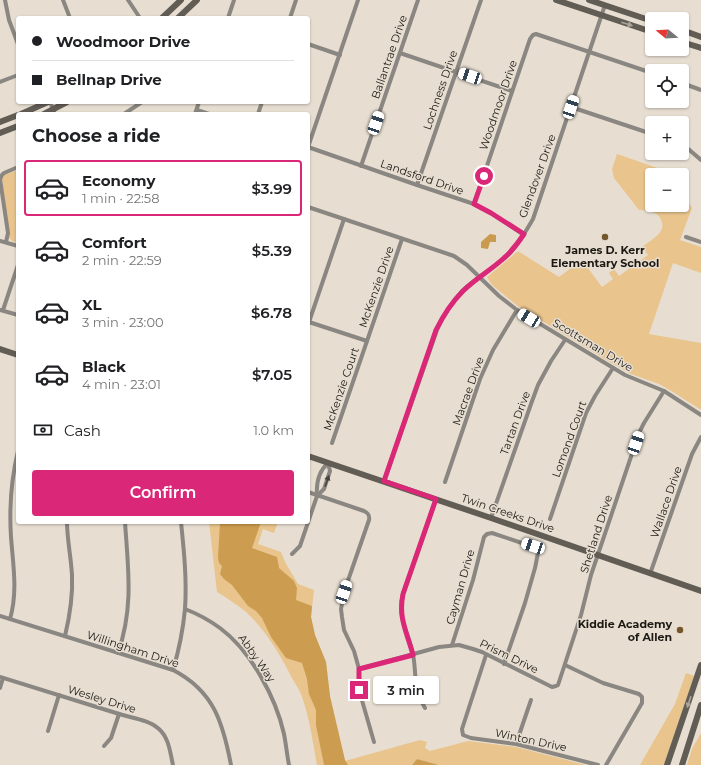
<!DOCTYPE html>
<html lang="en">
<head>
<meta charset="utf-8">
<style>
  body { margin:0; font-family:Montserrat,sans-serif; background:#f6f6f6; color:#202124; height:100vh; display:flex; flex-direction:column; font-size:15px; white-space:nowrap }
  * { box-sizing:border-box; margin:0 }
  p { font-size:13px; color:#757577 }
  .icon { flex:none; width:22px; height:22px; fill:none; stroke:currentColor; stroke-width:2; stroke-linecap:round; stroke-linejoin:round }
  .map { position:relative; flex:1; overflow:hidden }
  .drawer { position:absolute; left:16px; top:112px; width:294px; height:412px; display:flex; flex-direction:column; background:#fff; border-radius:4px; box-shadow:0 1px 3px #0004 }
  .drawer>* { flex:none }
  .banner { position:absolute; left:16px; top:16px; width:294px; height:88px; border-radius:4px; box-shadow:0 1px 3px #0004; display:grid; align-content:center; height:88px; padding:0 16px; background:#fff }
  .needle { width:26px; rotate:288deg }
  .controls { position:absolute; left:645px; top:12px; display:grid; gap:8px }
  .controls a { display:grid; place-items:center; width:44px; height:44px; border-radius:4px; background:#fff; box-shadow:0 1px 3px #0004; font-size:20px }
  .end { position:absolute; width:18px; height:18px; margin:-9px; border:5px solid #db2777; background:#fff; box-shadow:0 0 0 2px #fff }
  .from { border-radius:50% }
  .bubble { position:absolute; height:28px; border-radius:4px; background:#fff; box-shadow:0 1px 3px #0004; font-size:13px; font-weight:600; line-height:28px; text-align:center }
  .car { position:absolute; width:12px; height:24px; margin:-12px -6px; border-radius:5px; box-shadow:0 0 3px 1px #0007; background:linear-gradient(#fff 24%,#345 0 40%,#fff 0 76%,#345 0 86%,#fff 0) }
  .banner b { display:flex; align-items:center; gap:14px; height:38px; font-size:15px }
  .banner b+b { border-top:1px solid #e0e0e0 }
  .banner i { width:10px; height:10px; background:#202124 }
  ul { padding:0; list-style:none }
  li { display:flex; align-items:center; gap:12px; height:56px; margin:0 8px 6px; padding:0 8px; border:2px solid transparent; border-radius:4px }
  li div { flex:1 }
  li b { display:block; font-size:15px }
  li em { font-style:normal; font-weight:600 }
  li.on { border-color:#db2777 }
  li>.icon { width:36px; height:36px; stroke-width:1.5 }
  h2 { padding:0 16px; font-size:18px; line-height:48px }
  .pay { display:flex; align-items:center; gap:10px; height:44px; padding:0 16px; font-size:15px }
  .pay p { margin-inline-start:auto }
  .cta { display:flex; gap:8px; margin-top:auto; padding:8px 16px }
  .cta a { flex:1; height:46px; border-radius:4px; background:#db2777; color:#fff; font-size:16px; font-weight:600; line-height:46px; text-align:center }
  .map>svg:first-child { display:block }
</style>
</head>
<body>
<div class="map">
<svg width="701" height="765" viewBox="0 0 701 765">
  <rect width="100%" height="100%" fill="#e7ded1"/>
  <g fill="#e9c48d">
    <path d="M617,154L669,172L671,175H652V205H682V192L692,208L680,240L701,247V273L673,263L649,334L701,343V410L673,392L659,384L631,374L613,364L519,307L492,285L487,277L518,251L559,277L582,260L602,287L613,279L609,273L614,269L619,276L648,255L642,247C648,242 656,238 660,232C662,230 663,226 662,223C660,211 648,211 639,210L614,178L612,169Z"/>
    <path d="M18,170V243C14,242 11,241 9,237L2,179L6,174Z"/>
    <path d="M209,522H278L274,533L263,529L258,544L281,552L285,562L298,584L314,590L311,617L315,635L326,662L330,696L328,765H317C313,743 310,721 303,700C301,692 296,685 292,678C280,654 265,629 245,611C236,604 227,598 217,592Z"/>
    <polygon points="686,673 694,676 664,765 640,765 675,704"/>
    <polygon points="701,733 701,765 687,765 692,749"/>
    <polygon points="420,740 427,742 425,748 430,751 468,741 516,747 586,765 439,765 417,759 412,765 348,765 345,761"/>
  </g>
  <g fill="#cc9c50">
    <polygon points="220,522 261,522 252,548 277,557 279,568 294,581 297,588 296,600 312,606 311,617 315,635 326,662 330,696 345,760 348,765 324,765 316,725 316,710 309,694 307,679 302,663 286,658 271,637 262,618 256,611 248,606 232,585 224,579 220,574 222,566 219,563 218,558"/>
    <polygon points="417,759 439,765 412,765"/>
  </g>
  <polygon fill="#ca9a4f" points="490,234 496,235 496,242 490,242 488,249 481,248 481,242"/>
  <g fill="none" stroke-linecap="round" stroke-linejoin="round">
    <g stroke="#8a8681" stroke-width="4">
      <polyline points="5,0 9,20 18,44"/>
      <polyline points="63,0 70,18"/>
      <polyline points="128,0 140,18"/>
      <polyline points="228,18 234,0"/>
      <polyline points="290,18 296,0"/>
      <polyline points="308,44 340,55"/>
      <polyline points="400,53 512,91"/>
      <polyline points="0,82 18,75"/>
      <polyline points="682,83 701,90"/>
      <polyline points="50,102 55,114"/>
      <polyline points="571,107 652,134"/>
      <polyline points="197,110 209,114"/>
      <polyline points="124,114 142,102"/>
      <polyline points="195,114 199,102"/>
      <polyline points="258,114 262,102"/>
      <polyline points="682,145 686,147 701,160"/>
      <polyline points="308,147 417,185 474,204 491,213 524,235"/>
      <polyline points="308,147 358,0"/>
      <polyline points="361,166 418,0"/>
      <polyline points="417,185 481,0"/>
      <polyline points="474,204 530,39 533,35 536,34 652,73"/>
      <polyline points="308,207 454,256 467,265 499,296 517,310 625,375 664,391 701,415"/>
      <polyline points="686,237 701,242"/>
      <polyline points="0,241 18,246"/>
      <polyline points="6,242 8,233 0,179 2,175 4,173 18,167"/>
      <polyline points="0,310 18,315"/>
      <polyline points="3,310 18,265"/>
      <polyline points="309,322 367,341"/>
      <polyline points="308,325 344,219"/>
      <polyline points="332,443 402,239"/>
      <path d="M384,481L437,330C443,316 452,302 462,291C477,277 496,267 511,252C520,242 526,231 533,219L605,5"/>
      <polyline points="445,482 480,379 493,350 517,310"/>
      <path d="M308,492L364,511C368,513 370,515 369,520L344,592L341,609L342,617L344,630L354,651L359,669V690L374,742"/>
      <polyline points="317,496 324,489 330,471 328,463"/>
      <polyline points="491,518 531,404 538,385 551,361 565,340"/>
      <polyline points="550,519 586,413 595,396 613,368"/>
      <path d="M292,554L300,546L317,496C316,483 319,471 328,463"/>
      <polyline points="650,574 692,454 701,437"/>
      <path d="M185,609C198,614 209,620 220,628C251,651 276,698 284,734C286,744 287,755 289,765"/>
      <path d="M0,616L173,670C214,691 223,723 231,765"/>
      <path d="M10,619C18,592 13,564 11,537C9,506 11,480 18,451"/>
      <path d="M65,636C70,615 73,596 72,575C71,557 67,539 67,522"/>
      <polyline points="452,645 473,580 484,537 487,534 492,533 534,547 537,549 538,553 535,568 525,603 504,664"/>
      <path d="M118,653C134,607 128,568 125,522"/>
      <polyline points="486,655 462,729 463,735 471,738 516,744 598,765"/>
      <polyline points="565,665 603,683 639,694 642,697 642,703 606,765"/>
      <polyline points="359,669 439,647 459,645 473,649 482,652 552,687 556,686 558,685 581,615 591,575 639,433 644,423 664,391"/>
      <path d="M173,670C179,650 183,630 185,609C187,580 184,551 181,522"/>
      <path d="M0,677C39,689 78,701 116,713C130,718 148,719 159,729C169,738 170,752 173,765"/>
      <polyline points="0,688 3,678"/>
      <path d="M425,708C421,701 417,694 416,685C415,675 415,665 413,654C408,631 397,619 403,594L436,499"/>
      <polyline points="48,731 59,695"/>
      <polyline points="516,744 531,700"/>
      <polyline points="104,746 111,738 119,714"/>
    </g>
    <g stroke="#615c54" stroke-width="6">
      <polyline points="556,0 652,32"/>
      <polyline points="589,0 652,21"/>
      <polyline points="162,18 181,0"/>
      <polyline points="178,18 197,0"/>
      <polyline points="682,30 701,37"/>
      <polyline points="682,42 701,48"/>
      <polyline points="21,114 48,102"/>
      <polyline points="44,114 67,102"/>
      <polyline points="0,122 18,115"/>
      <polyline points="0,133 18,126"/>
      <polyline points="0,349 18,355"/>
      <polyline points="308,456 491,518 701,591"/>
      <polyline points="667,765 701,665"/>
      <polyline points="682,765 701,705"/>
    </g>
  </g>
  <defs><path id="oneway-solid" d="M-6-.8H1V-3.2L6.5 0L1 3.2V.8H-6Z"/></defs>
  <g fill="#aba499">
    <use href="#oneway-solid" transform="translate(627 24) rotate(18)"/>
    <use href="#oneway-solid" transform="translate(689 702) rotate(109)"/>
  </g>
  <use fill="#47443f" href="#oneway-solid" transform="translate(327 481) rotate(-71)"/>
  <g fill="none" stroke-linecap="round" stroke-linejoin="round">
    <path stroke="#db2777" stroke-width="5" d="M359,690V669L413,655C407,632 398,618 403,594L436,499L384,481L436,330C443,316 452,302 463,291C475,279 491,270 504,258C512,251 518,243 524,234L491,213L474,204L484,176"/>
  </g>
  <g fill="#73562a" stroke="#e7ded1" stroke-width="1.5">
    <circle cx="605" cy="237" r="4"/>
    <circle cx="680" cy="630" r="4"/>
  </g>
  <g text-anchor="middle" stroke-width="3" stroke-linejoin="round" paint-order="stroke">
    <g font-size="11" fill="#1b1813" stroke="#e7ded1">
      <text transform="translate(389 57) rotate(-71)" y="4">Ballantrae Drive</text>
      <text transform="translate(440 90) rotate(-71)" y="4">Lochness Drive</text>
      <text transform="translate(498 105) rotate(-71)" y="4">Woodmoor Drive</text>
      <text transform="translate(537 176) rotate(-70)" y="4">Glendover Drive</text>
      <text transform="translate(422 177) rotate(19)" y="4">Landsford Drive</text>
      <text transform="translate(376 287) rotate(-71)" y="4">McKenzie Drive</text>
      <text transform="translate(593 345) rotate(31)" y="4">Scottsman Drive</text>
      <text transform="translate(341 389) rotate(-71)" y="4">McKenzie Court</text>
      <text transform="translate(468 391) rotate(-70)" y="4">Macrae Drive</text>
      <text transform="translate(515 423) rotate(-70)" y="4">Tartan Drive</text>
      <text transform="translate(569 439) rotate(-70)" y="4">Lomond Court</text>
      <text transform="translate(666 502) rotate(-71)" y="4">Wallace Drive</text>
      <text transform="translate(508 513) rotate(19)" y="4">Twin Creeks Drive</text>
      <text transform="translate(596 534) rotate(-72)" y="4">Shetland Drive</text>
      <text transform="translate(460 587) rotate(-74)" y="4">Cayman Drive</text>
      <text transform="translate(133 649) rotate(18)" y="4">Willingham Drive</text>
      <text transform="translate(509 656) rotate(26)" y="4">Prism Drive</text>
      <text transform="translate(257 658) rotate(55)" y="4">Abby Way</text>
      <text transform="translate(102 699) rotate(17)" y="4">Wesley Drive</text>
      <text transform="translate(531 740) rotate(12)" y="4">Winton Drive</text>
    </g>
    <g font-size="11" font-weight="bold" fill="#1b1813" stroke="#e7ded1">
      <text x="605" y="254">James D. Kerr<tspan x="605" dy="13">Elementary School</tspan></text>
      <text x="672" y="628" text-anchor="end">Kiddie Academy<tspan x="672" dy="13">of Allen</tspan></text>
    </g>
  </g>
</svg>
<div class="controls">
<a><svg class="needle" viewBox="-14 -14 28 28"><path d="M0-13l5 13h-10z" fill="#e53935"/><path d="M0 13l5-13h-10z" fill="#757577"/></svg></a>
<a><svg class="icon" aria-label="locate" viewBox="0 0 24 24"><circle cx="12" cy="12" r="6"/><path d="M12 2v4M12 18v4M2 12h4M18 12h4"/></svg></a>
<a>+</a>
<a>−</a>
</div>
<i class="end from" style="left:484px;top:176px"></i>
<i class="end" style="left:359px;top:690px"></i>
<div class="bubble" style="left:373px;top:676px;width:66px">3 min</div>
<i class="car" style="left:470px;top:76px;rotate:289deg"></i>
<i class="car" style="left:571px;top:107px;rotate:19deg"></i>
<i class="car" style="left:376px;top:123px;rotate:19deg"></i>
<i class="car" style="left:529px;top:318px;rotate:301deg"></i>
<i class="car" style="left:636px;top:443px;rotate:19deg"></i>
<i class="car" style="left:533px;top:546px;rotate:288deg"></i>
<i class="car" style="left:344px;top:592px;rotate:19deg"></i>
<div class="banner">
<b><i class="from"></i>Woodmoor Drive</b>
<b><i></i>Bellnap Drive</b>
</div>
<section class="drawer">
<h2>Choose a ride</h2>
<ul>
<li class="on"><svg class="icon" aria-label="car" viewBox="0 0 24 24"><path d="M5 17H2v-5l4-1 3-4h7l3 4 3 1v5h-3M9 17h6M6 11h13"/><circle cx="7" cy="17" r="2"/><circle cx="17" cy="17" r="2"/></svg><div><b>Economy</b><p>1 min · 22:58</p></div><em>$3.99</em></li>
<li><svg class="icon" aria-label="car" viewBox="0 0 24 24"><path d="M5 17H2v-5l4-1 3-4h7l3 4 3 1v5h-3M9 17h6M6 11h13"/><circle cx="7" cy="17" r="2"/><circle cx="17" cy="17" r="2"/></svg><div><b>Comfort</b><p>2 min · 22:59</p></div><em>$5.39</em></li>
<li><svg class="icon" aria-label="car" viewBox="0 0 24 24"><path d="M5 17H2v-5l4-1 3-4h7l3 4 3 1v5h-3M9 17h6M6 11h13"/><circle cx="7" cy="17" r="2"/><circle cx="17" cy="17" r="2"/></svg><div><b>XL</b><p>3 min · 23:00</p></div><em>$6.78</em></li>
<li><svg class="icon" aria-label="car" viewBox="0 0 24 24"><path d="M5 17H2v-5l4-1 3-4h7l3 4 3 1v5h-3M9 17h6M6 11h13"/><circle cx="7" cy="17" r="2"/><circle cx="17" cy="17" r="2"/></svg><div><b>Black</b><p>4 min · 23:01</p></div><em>$7.05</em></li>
</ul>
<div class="pay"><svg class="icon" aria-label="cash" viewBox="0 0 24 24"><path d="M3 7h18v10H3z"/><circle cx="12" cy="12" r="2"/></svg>Cash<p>1.0 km</p></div>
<div class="cta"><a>Confirm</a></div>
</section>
</div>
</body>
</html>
